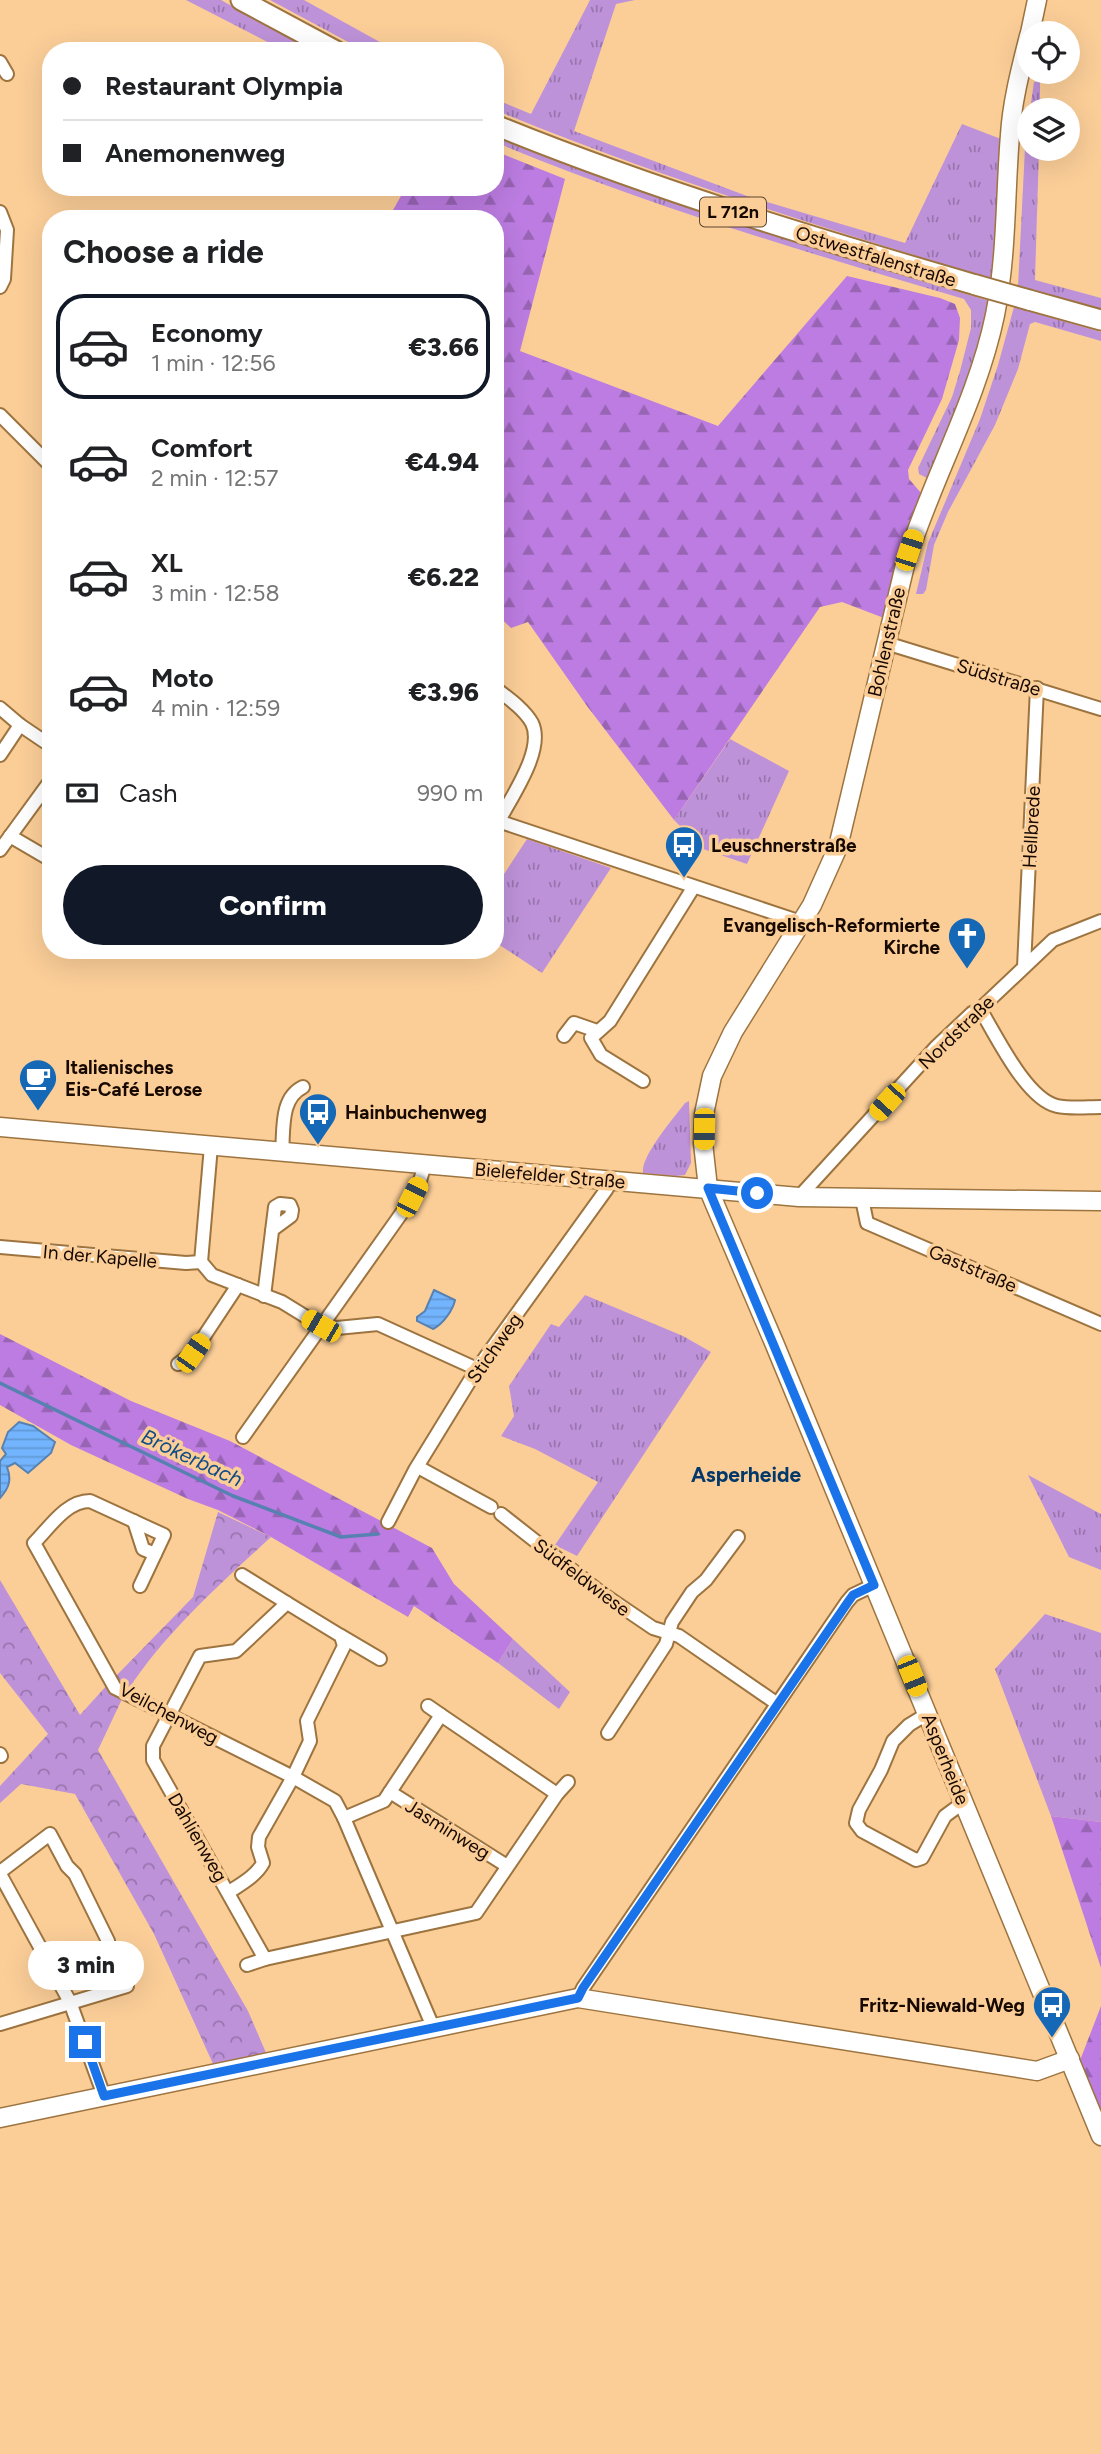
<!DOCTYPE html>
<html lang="en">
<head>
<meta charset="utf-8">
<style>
  body { margin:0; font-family:Figtree,sans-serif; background:#f2f2f2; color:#202124; height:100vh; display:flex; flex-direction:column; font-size:26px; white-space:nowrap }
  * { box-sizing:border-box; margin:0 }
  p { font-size:23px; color:#757577 }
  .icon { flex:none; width:38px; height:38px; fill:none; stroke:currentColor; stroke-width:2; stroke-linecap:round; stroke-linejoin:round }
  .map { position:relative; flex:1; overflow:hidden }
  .sheet { position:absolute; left:42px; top:210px; width:462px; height:749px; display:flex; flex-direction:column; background:#fff; border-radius:28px; box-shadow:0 7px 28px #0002 }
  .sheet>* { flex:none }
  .hud { position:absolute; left:42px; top:42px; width:462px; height:154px; border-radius:28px; box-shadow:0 7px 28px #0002; display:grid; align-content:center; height:154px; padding:0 21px; background:#fff }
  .tools { position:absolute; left:1017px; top:21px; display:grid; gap:14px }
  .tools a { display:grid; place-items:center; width:63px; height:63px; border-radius:50%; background:#fff; box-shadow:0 7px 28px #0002; font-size:35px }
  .end { position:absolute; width:32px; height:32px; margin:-16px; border:9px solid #1a73e8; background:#fff; box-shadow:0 0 0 4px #fff }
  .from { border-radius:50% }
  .bubble { position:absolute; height:49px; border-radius:24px; background:#fff; box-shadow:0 7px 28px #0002; font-size:23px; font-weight:800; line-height:49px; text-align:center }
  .car { position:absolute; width:21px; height:42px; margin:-21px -10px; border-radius:9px; box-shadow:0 0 5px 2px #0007; background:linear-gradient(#f5c518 24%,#345 0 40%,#f5c518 0 76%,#345 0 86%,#f5c518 0) }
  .hud b { display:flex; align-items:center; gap:24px; height:66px; font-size:26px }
  .hud b+b { border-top:2px solid #e0e0e0 }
  .hud i { width:18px; height:18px; background:#202124 }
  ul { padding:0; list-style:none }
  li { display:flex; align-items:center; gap:21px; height:105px; margin:0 14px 10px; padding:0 7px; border:4px solid transparent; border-radius:28px }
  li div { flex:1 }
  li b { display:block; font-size:26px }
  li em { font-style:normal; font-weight:800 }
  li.current { border-color:#111827 }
  li>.icon { width:63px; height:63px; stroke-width:1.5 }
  h2 { padding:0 21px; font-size:32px; line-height:84px }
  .pay { display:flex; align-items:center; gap:18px; height:77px; padding:0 21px; font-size:26px }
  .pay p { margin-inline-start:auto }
  .button { display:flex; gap:14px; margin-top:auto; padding:14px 21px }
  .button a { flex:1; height:80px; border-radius:42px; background:#111827; color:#fff; font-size:28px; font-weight:800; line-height:80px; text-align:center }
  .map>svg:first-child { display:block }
</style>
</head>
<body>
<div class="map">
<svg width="1101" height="2454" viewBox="0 0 1101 2454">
  <defs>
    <pattern id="grass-tufts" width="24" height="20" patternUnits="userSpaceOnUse" patternTransform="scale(1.75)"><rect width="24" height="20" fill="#be92d9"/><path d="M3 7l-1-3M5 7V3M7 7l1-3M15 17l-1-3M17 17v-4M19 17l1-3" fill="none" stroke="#9975ae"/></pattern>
    <pattern id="forest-firs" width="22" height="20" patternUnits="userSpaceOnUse" patternTransform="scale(1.75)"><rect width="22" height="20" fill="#bc7ce1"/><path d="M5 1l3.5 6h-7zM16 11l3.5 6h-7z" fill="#9864b4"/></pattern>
    <pattern id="park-crowns" width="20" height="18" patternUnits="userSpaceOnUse" patternTransform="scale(1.75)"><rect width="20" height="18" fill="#be92d9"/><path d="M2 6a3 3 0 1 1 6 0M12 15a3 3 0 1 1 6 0" fill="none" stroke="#9975ae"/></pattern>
    <pattern id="water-rules" width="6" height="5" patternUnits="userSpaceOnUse" patternTransform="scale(1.75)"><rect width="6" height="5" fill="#72b4fd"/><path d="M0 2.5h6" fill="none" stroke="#6299d7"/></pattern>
  </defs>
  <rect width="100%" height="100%" fill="#fbce98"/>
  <g fill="url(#grass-tufts)">
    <polygon points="186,0 221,0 313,51 285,51"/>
    <polygon points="270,0 304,0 396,51 365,51"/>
    <path d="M590,0H635L616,4L574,131L747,196L905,243L962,124L1001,139L995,249L992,279C824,228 657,177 495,110V99L531,114Z"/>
    <polygon points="1040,81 1040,110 1030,110 1034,82"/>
    <polygon points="1029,117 1029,149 1039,149 1035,280 1101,298 1101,309 1018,286 1025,148"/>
    <path d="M495,137C657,201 823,252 990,301C979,346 966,391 948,435C941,450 936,465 927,478L919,474L918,468L952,397L960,371L971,328V310L964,299C806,252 648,206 495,142Z"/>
    <polygon points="1014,307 1101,332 1101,341 1035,322 1030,324 1018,369 995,425 948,512 934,545 926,590 923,594 916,594 928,543 980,419 998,365"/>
    <polygon points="730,739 789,771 747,864 703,849 674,820"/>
    <polygon points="527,839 611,868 542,973 495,942 495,888"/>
    <path d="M689,1101L691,1163L685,1175L676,1176L643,1173C641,1155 674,1118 685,1103Z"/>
    <polygon points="585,1295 683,1336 711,1352 577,1556 555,1545 598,1482 535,1449 501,1436 514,1416 509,1386 551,1324 559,1327"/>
    <polygon points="1028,1475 1101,1514 1101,1570 1069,1557"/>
    <polygon points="1045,1614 1101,1633 1101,1822 1051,1816 995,1669"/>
    <polygon points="513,1639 570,1692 559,1709 498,1663"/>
  </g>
  <g fill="url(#forest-firs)">
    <polygon points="495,151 565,179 520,351 718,426 847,276 940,298 955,304 960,318 959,340 942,399 908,470 909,479 921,493 901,545 884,618 842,602 820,607 674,820 587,706 528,622 511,628 495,613 495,219 388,219 406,187 495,187"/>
    <polygon points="0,1334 131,1401 230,1441 432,1548 454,1584 513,1639 498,1663 414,1606 408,1617 271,1537 218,1510 188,1499 71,1445 0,1405"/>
    <polygon points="1051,1816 1101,1822 1101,1968"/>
    <polygon points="1101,2006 1101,2118 1079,2063"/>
  </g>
  <g fill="url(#park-crowns)">
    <path d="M218,1512L271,1537C220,1584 166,1632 128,1690L116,1676L193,1597Z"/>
    <polygon points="0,1580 80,1715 108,1684 113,1693 122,1699 98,1750 248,2011 267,2055 214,2066 154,1934 75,1794 21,1784 0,1803 0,1786 48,1734 0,1673"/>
  </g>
  <g fill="url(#water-rules)" stroke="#5781b1" stroke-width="2">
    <path d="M434,1290L455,1300C453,1310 443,1324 433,1329L417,1321V1317L425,1311Z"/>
    <path d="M19,1422L33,1426L55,1442L51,1453L28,1473L15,1463L7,1467C12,1480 9,1488 0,1498V1461L6,1454L2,1448L8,1432Z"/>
  </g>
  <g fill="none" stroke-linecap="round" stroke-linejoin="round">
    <polyline stroke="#5781b1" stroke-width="3.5" points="0,1383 233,1496 341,1537 378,1534"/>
    <g stroke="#9d743f" stroke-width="16">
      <g id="street">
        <polyline points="0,62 7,74"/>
        <polyline points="0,212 7,230 4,279 0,287"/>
        <polyline points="0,415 51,466"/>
        <polyline points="886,643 1101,709"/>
        <path d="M495,688C508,698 524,709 532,723C545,750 511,797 499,821"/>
        <polyline points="0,708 20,725 51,746"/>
        <polyline points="0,755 20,725"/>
        <polyline points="495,820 801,922"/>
        <polyline points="10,836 51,860"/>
        <polyline points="0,850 51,780"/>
        <polyline points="1024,967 1037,688"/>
        <path d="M980,1009C996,1035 1026,1099 1057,1106C1070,1109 1087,1107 1101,1107"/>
        <polyline points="564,1036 574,1023 597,1031"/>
        <polyline points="643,1081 601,1055 591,1038 610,1021 693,888"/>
        <polyline points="211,1146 201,1262 212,1275 282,1302 321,1326 337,1328 378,1324 477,1369"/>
        <path d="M282,1152C284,1129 280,1098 303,1087"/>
        <polyline points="799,1197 937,1046 972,1013 980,1009 1053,940 1101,921"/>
        <polyline points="862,1199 867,1223 1101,1324"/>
        <polyline points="0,1247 186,1263 201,1262"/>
        <polyline points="264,1296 275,1207 280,1204 290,1205 292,1210 291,1216 272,1230"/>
        <polyline points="178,1364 193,1353 238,1285"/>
        <polyline points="243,1437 413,1197 419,1184 425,1164"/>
        <polyline points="418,1467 491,1507"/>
        <polyline points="501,1514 600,1592 653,1628 679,1636 776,1703"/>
        <polyline points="134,1521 143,1549 155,1554"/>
        <polyline points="388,1522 415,1470 477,1369 606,1190 611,1181"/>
        <polyline points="242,1575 287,1603"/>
        <path d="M140,1586L164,1535L90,1501C66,1501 50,1527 34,1543L115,1688L293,1777L335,1801L344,1818L433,2027"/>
        <polyline points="341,1636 380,1659"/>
        <polyline points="428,1706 441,1715"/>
        <polyline points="927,1714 909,1725 893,1741 881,1770 859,1810 856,1823 862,1831 916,1860 922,1858 945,1816 964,1802"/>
        <polyline points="608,1733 666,1644 672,1622 692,1592 706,1580 738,1537"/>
        <polyline points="0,1754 1,1756"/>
        <polyline points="390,1792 507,1866"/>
        <polyline points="557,1794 568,1782"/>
        <polyline points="0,1872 50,1834 67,1866 75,1874 108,1941 110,1953 127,1986 0,2024"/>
        <polyline points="0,1874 70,2002 104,2096"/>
        <path d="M229,1892C241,1884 256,1876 263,1863L258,1847L259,1837L293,1777L310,1741L307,1721L344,1646L341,1636L287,1603L236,1651L200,1656L153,1746V1760L265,1959L476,1913L557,1794L441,1715L384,1801L344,1818"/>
        <polyline points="247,1965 265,1959"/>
        <polyline points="578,1998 583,1988 847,1602 853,1595 874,1585"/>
      </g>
    </g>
    <g stroke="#9d743f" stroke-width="21">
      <g id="secondary">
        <polyline points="1030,33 1037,0"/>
        <path d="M1029,36C1021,68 1012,102 1010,135C1005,195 1007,255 995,315C977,402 931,480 905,565L838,847L812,905L733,1032L712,1076L704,1114L703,1143L708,1188L716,1207L775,1345L1101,2136"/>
        <polyline points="0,1127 799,1197 1101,1201"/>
        <polyline points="0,2118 578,1998 1037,2071 1070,2059"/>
      </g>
    </g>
    <g stroke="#9d743f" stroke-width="23">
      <g id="primary">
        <polyline points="241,0 336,51"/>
        <path d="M495,125C652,189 814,238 976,285"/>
        <polyline points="1029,300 1101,320"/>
      </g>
    </g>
    <use href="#street" stroke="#fff" stroke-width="12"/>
    <use href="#secondary" stroke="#fff" stroke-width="18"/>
    <use href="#primary" stroke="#fff" stroke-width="19"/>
    <g stroke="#9d743f" stroke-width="23" stroke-linecap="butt">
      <polyline id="primary-bridge" points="976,285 1029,300"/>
    </g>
    <use href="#primary-bridge" stroke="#fff" stroke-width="19"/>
  </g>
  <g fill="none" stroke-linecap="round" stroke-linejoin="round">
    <polyline stroke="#1a73e8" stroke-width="9" points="85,2042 104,2096 578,1998 583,1988 848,1602 853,1595 874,1585 708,1188 757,1193"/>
  </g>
  <defs>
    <g id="bus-pin" transform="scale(2.0125)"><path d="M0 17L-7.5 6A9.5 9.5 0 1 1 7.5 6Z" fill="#1468b6" stroke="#fbce98"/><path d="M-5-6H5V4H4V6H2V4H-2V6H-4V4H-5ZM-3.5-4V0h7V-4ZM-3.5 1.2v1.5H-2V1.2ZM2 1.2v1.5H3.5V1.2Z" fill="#fff"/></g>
    <g id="church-pin" transform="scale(2.0125)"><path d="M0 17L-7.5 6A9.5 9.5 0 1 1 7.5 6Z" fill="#1468b6" stroke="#fbce98"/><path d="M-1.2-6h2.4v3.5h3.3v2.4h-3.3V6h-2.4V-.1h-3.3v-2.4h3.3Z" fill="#fff"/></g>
    <g id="cafe-pin" transform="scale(2.0125)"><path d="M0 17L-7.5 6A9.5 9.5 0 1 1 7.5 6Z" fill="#1468b6" stroke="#fbce98"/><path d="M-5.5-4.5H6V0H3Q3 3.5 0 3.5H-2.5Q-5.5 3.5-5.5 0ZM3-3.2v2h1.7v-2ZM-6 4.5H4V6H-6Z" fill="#fff"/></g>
  </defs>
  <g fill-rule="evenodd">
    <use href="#bus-pin" x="684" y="845"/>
    <use href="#church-pin" x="967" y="936"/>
    <use href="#cafe-pin" x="38" y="1078"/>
    <use href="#bus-pin" x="318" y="1112"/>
    <use href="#bus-pin" x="1052" y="2005"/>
  </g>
  <g text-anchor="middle" stroke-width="7" stroke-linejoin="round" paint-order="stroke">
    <rect fill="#fbce98" stroke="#5c442e" stroke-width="2" x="700" y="197.5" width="66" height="29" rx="5"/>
    <g font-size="18" font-weight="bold" fill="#180900">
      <text x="733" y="218">L 712n</text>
    </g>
    <g font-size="19" fill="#180900" stroke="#fbce98">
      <text transform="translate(876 256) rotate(17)" y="7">Ostwestfalenstraße</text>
      <text transform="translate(886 642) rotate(-77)" y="7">Bohlenstraße</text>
      <text transform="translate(999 677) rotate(17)" y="7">Südstraße</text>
      <text transform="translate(1031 827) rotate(-87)" y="7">Hellbrede</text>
      <text transform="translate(956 1032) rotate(-44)" y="7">Nordstraße</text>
      <text transform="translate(550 1175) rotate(5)" y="7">Bielefelder Straße</text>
      <text transform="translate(100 1256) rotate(5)" y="7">In der Kapelle</text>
      <text transform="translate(973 1268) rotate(23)" y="7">Gaststraße</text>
      <text transform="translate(494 1348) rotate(-55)" y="7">Stichweg</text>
      <text transform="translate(582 1577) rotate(37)" y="7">Südfeldwiese</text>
      <text transform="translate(169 1713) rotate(28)" y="7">Veilchenweg</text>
      <text transform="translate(946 1759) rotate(68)" y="7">Asperheide</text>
      <text transform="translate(448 1829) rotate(32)" y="7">Jasminweg</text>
      <text transform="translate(198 1837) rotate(60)" y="7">Dahlienweg</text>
    </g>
    <g font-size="19" font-weight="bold" fill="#180900" stroke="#fbce98" text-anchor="start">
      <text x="711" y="852">Leuschnerstraße</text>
      <text x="940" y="932" text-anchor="end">Evangelisch-Reformierte<tspan x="940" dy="22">Kirche</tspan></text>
      <text x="65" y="1074">Italienisches<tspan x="65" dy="22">Eis-Café Lerose</tspan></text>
      <text x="345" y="1119">Hainbuchenweg</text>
      <text x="1025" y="2012" text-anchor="end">Fritz-Niewald-Weg</text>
    </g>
    <g font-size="21" font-style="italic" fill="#104c85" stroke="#fbce98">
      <text transform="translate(192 1458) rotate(25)" y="7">Brökerbach</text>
    </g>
    <g font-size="21" font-weight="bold" fill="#02396a" stroke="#fbce98">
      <text x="746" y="1482">Asperheide</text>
    </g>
  </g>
</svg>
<div class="tools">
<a><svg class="icon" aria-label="locate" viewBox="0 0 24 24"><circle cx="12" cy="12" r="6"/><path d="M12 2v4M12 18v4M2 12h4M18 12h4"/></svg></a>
<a><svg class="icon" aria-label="layers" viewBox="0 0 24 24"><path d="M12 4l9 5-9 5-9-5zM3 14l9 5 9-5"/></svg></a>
</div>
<i class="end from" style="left:757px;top:1193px"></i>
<i class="end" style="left:85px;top:2042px"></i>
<div class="bubble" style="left:28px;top:1941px;width:116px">3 min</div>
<i class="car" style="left:909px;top:550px;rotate:18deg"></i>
<i class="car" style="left:887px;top:1102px;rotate:222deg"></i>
<i class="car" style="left:704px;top:1129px;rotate:181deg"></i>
<i class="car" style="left:412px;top:1197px;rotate:27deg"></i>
<i class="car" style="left:321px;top:1326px;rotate:300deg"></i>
<i class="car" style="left:193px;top:1353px;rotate:35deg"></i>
<i class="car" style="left:912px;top:1676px;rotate:158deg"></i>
<div class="hud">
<b><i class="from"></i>Restaurant Olympia</b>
<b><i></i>Anemonenweg</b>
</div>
<section class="sheet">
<h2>Choose a ride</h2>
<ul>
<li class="current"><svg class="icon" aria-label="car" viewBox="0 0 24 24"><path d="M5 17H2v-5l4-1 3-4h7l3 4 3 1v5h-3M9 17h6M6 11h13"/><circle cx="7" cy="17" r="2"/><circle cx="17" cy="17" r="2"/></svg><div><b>Economy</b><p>1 min · 12:56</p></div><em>€3.66</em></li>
<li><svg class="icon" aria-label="car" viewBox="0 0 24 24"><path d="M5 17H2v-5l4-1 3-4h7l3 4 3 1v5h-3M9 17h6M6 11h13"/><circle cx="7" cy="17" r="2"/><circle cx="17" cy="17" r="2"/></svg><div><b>Comfort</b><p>2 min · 12:57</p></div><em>€4.94</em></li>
<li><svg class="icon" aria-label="car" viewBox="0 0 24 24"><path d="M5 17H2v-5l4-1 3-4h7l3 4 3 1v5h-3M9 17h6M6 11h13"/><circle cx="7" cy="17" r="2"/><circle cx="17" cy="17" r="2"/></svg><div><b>XL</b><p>3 min · 12:58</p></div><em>€6.22</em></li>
<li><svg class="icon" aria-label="car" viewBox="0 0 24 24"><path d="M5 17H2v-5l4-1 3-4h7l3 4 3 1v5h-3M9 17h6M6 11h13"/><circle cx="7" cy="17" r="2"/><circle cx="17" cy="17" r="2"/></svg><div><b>Moto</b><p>4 min · 12:59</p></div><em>€3.96</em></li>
</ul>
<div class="pay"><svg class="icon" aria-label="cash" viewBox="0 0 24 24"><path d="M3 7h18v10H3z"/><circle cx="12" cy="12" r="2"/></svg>Cash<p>990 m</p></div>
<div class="button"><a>Confirm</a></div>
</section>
</div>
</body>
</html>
